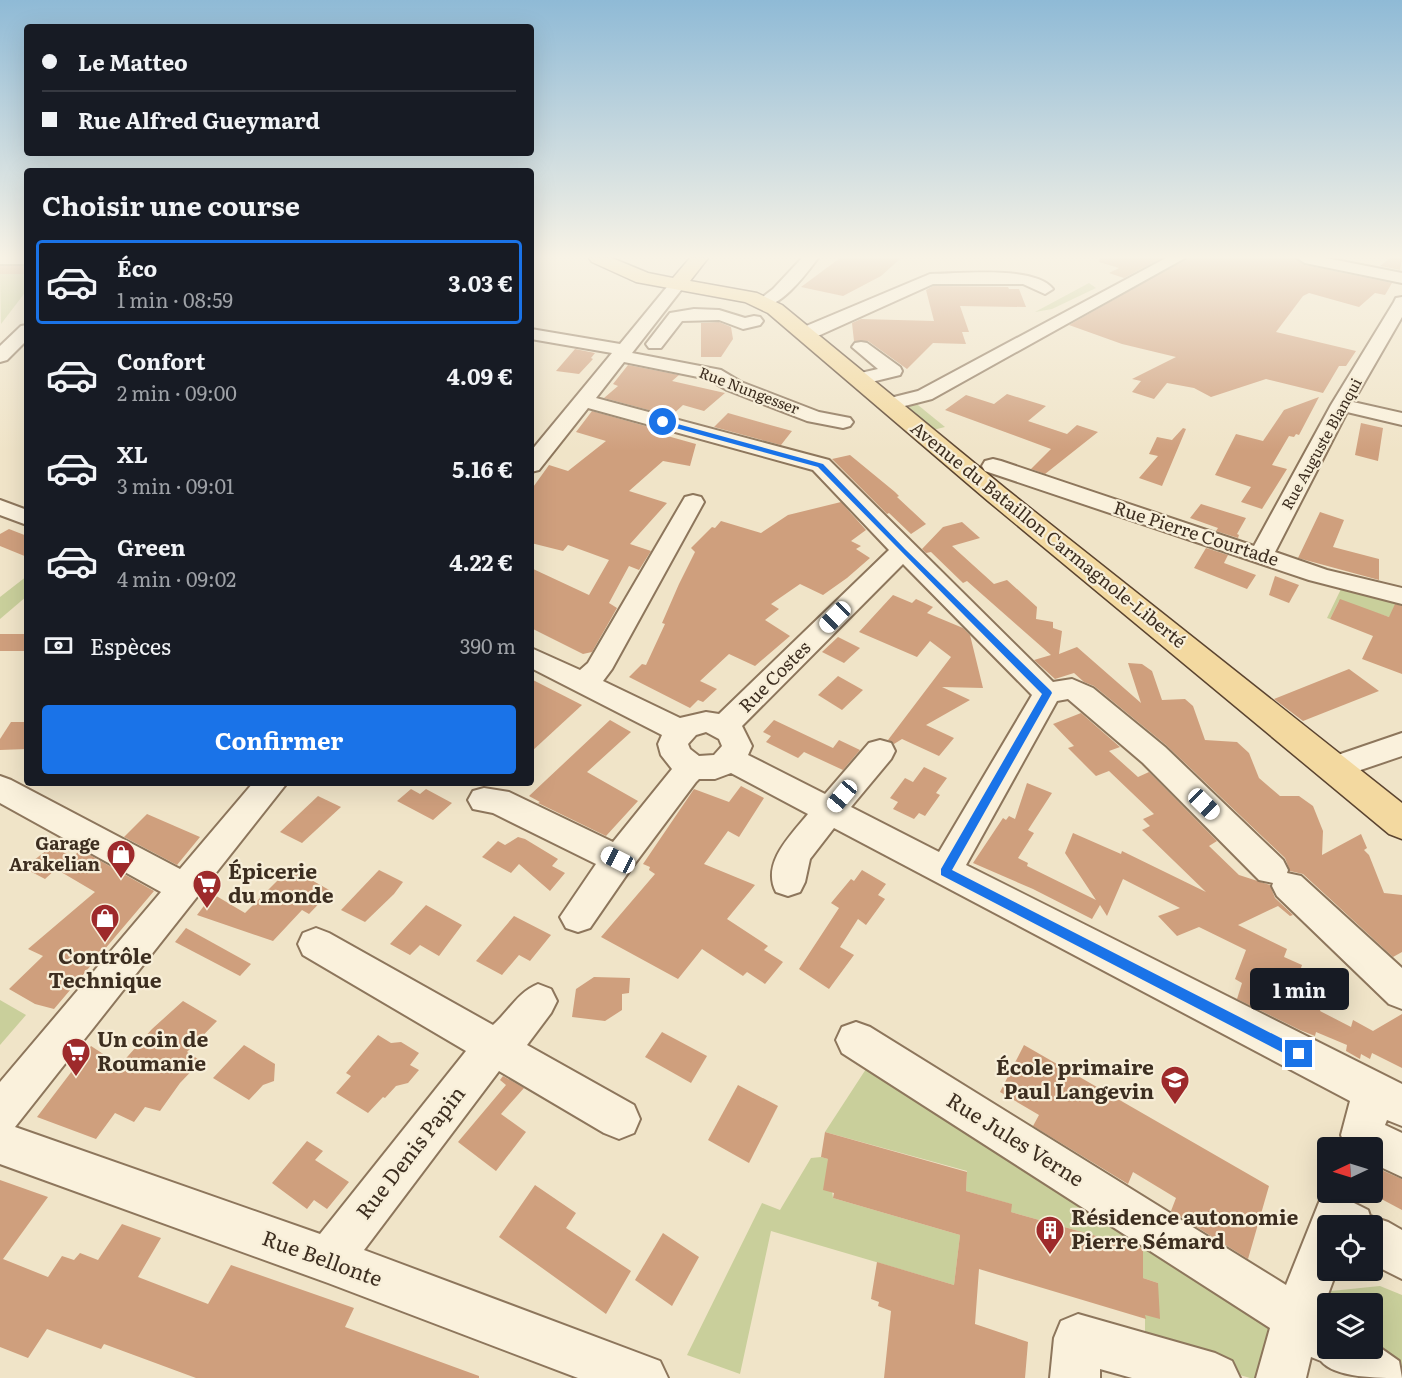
<!DOCTYPE html>
<html lang="fr">
<head>
<meta charset="utf-8">
<style>
  body { margin:0; font-family:Literata,serif; background:#242831; color:#f1f3f6; height:100vh; display:flex; flex-direction:column; font-size:22px; white-space:nowrap }
  * { box-sizing:border-box; margin:0 }
  p { font-size:20px; color:#9ea1a6 }
  .icon { flex:none; width:33px; height:33px; fill:none; stroke:currentColor; stroke-width:2; stroke-linecap:round; stroke-linejoin:round }
  .map { position:relative; flex:1; overflow:hidden }
  .details { position:absolute; left:24px; top:168px; width:510px; height:618px; display:flex; flex-direction:column; background:#171b24; border-radius:6px; box-shadow:0 6px 24px #0002 }
  .details>* { flex:none }
  .banner { position:absolute; left:24px; top:24px; width:510px; height:132px; border-radius:6px; box-shadow:0 6px 24px #0002; display:grid; align-content:center; height:132px; padding:0 18px; background:#171b24 }
  .needle { width:39px; rotate:266deg }
  .controls { position:absolute; left:1317px; top:1137px; display:grid; gap:12px }
  .controls a { display:grid; place-items:center; width:66px; height:66px; border-radius:6px; background:#171b24; box-shadow:0 6px 24px #0002; font-size:30px }
  .end { position:absolute; width:27px; height:27px; margin:-14px; border:8px solid #1a73e8; background:#fff; box-shadow:0 0 0 3px #fff }
  .from { border-radius:50% }
  .bubble { position:absolute; height:42px; border-radius:6px; background:#171b24; box-shadow:0 6px 24px #0002; font-size:20px; font-weight:700; line-height:42px; text-align:center }
  .car { position:absolute; width:18px; height:36px; margin:-18px -9px; border-radius:8px; box-shadow:0 0 4px 2px #0007; background:linear-gradient(#fff 24%,#345 0 40%,#fff 0 76%,#345 0 86%,#fff 0) }
  .banner b { display:flex; align-items:center; gap:21px; height:57px; font-size:22px }
  .banner b+b { border-top:2px solid #363941 }
  .banner i { width:15px; height:15px; background:#f1f3f6 }
  ul { padding:0; list-style:none }
  li { display:flex; align-items:center; gap:18px; height:84px; margin:0 12px 9px; padding:0 6px; border:3px solid transparent; border-radius:6px }
  li div { flex:1 }
  li b { display:block; font-size:22px }
  li em { font-style:normal; font-weight:700 }
  li.on { border-color:#1a73e8 }
  li>.icon { width:54px; height:54px; stroke-width:1.5 }
  h2 { padding:0 18px; font-size:27px; line-height:72px }
  .pay { display:flex; align-items:center; gap:15px; height:66px; padding:0 18px; font-size:22px }
  .pay p { margin-inline-start:auto }
  .cta { display:flex; gap:12px; margin-top:auto; padding:12px 18px }
  .cta a { flex:1; height:69px; border-radius:6px; background:#1a73e8; color:#fff; font-size:24px; font-weight:700; line-height:69px; text-align:center }
  .map>svg:first-child { display:block }
</style>
</head>
<body>
<div class="map">
<svg width="1402" height="1378" viewBox="0 0 1402 1378">
  <rect width="100%" height="100%" fill="#f0e4c8"/>
  <g fill="#c9cf9b">
    <polygon points="0,274 27,274 27,290 1,324"/>
    <polygon points="1089,283 1096,288 1052,309 1035,312"/>
    <polygon points="913,401 945,427 933,430 901,404"/>
    <polygon points="27,576 27,596 0,619 0,597"/>
    <polygon points="1341,589 1402,604 1402,615 1389,617 1339,601 1330,619 1327,618"/>
    <polygon points="0,1000 26,1015 0,1045"/>
    <polygon points="866,1069 899,1081 1283,1326 1270,1378 1250,1378 1145,1347 1145,1315 1158,1298 1158,1283 1143,1278 1143,1249 1011,1212 1011,1204 966,1191 967,1171 825,1132"/>
    <polygon points="821,1157 828,1159 833,1198 960,1235 954,1285 771,1231 740,1374 687,1355 762,1203 780,1210 811,1158"/>
    <polygon points="1380,1286 1402,1295 1402,1373 1368,1349 1372,1348 1372,1304 1328,1304 1331,1291"/>
  </g>
  <g fill="#cf9f7d">
    <polygon points="840,258 901,258 881,276 843,296 801,287"/>
    <polygon points="1100,258 1162,258 1124,278 1109,273 1119,268 1099,262"/>
    <polygon points="1187,258 1295,258 1305,265 1392,283 1385,295 1375,293 1359,307 1309,293 1303,296 1276,332 1356,351 1346,366 1339,366 1323,393 1266,379 1211,397 1194,388 1167,383 1154,399 1132,392 1141,381 1132,379 1176,357 1122,344 1069,325"/>
    <polygon points="1390,258 1402,258 1400,270 1380,266"/>
    <rect x="0" y="266" width="27" height="8"/>
    <polygon points="933,286 1008,287 1009,289 1019,289 1026,307 960,306 969,332 962,332 966,344 933,343 907,369 868,341 854,341 852,323 861,319 934,321 926,290"/>
    <polygon points="719,322 731,327 733,339 721,357 701,357 701,323"/>
    <polygon points="575,349 595,353 591,358 593,359 579,374 556,371"/>
    <polygon points="628,365 679,375 672,381 725,393 704,411 683,405 671,416 604,398 618,386 613,384"/>
    <polygon points="1007,394 1046,406 1028,421 1067,434 1077,425 1098,432 1045,474 1031,469 1051,449 945,410 966,395 994,404"/>
    <polygon points="1319,397 1299,435 1296,434 1294,437 1289,436 1272,465 1287,469 1262,509 1241,502 1251,487 1215,475 1236,434 1263,441 1284,410"/>
    <polygon points="592,411 656,429 653,432 696,444 690,466 663,461 629,491 667,503 630,544 651,551 639,570 629,566 609,603 617,608 592,652 583,654 531,628 531,568 589,595 609,560 568,545 563,551 531,543 531,490 549,465 568,471 606,441 576,432"/>
    <polygon points="728,413 756,421 792,431 781,445 714,427"/>
    <polygon points="1361,423 1383,428 1378,461 1355,455"/>
    <polygon points="1183,428 1186,429 1162,486 1139,478 1158,456 1149,454 1157,437 1172,440"/>
    <polygon points="850,455 895,492 899,496 897,497 926,524 911,534 889,513 887,514 832,459"/>
    <polygon points="841,502 866,530 851,541 861,546 856,549 870,558 847,578 823,595 800,584 771,604 779,609 765,620 790,636 755,666 729,654 700,681 717,689 703,702 698,700 690,708 629,677 642,664 646,665 665,624 662,623 679,584 695,552 691,548 712,527 715,528 721,521 761,533 788,515"/>
    <polygon points="1201,504 1246,518 1237,534 1239,535 1238,538 1216,531 1218,528 1190,518"/>
    <polygon points="1320,512 1344,520 1333,547 1379,559 1379,580 1298,558"/>
    <polygon points="962,522 980,538 952,546 994,584 1007,580 1037,607 1036,619 1053,622 1053,628 1062,631 1059,654 1077,647 1141,703 1128,663 1142,664 1152,671 1162,700 1185,699 1193,706 1205,740 1237,742 1249,753 1259,778 1280,796 1299,796 1313,806 1323,831 1322,855 1361,834 1367,848 1364,850 1369,855 1384,893 1402,895 1402,952 1393,957 1303,874 1290,871 1285,858 1166,745 1094,686 1084,682 1074,673 1055,679 1034,660 1051,655 967,581 963,583 931,552 926,553 922,549 943,527"/>
    <polygon points="9,529 27,536 27,557 0,546 0,534"/>
    <polygon points="1206,548 1228,555 1224,563 1256,575 1247,589 1194,568"/>
    <polygon points="1275,576 1299,585 1289,603 1269,595"/>
    <polygon points="893,595 912,603 916,599 933,607 927,613 963,628 970,635 983,688 942,687 970,700 926,725 954,738 939,756 902,739 894,744 888,740 951,657 930,641 917,657 859,632"/>
    <polygon points="1340,599 1389,617 1395,604 1402,606 1402,674 1362,659 1373,636 1330,619"/>
    <rect x="0" y="634" width="27" height="17"/>
    <polygon points="838,637 860,648 844,663 822,652"/>
    <polygon points="1349,669 1379,691 1303,721 1274,699"/>
    <polygon points="838,676 863,690 842,710 818,695"/>
    <polygon points="531,679 582,705 531,752"/>
    <polygon points="1081,713 1120,747 1109,751 1138,777 1149,772 1217,841 1209,846 1239,875 1270,885 1275,898 1293,915 1290,916 1278,906 1238,925 1287,949 1284,957 1302,965 1293,992 1322,1006 1320,1011 1351,1027 1353,1020 1373,1031 1402,1014 1402,1068 1372,1053 1370,1059 1361,1054 1360,1059 1346,1051 1347,1045 1316,1032 1315,1036 1300,1030 1237,999 1242,983 1235,979 1246,950 1199,927 1177,936 1158,916 1180,908 1123,879 1107,916 1100,905 1092,919 1033,889 973,863 1003,818 1006,820 1009,816 1015,819 1027,783 1052,793 1028,830 1034,833 1018,858 1028,863 1027,866 1096,900 1065,853 1073,833 1121,854 1122,851 1206,892 1142,830 1150,826 1143,819 1154,814 1109,771 1096,776 1068,748 1074,746 1053,724"/>
    <polygon points="610,720 631,732 587,772 638,801 606,836 538,803 540,802 529,796"/>
    <polygon points="774,720 833,748 839,740 860,750 843,770 804,752 798,758 766,742 771,736 763,732"/>
    <polygon points="11,722 27,722 27,749 0,750 0,739"/>
    <polygon points="924,767 947,778 936,793 940,795 925,816 919,813 914,819 893,809 898,802 890,798 905,778 913,782"/>
    <polygon points="741,786 764,798 739,837 728,831 704,864 755,885 727,919 768,946 764,950 783,962 765,984 747,972 743,976 702,949 678,979 601,937 655,874 649,870 650,867 643,864 694,789 729,802"/>
    <polygon points="411,789 420,794 426,789 452,803 433,820 397,801"/>
    <polygon points="318,796 341,807 302,843 280,832"/>
    <polygon points="147,814 200,837 177,865 124,837"/>
    <polygon points="518,837 525,839 558,859 552,866 565,873 550,891 519,864 511,873 482,857 498,841 505,845"/>
    <polygon points="52,846 72,857 81,850 154,891 54,1009 35,1004 9,989 43,956 28,949 95,892 56,869 45,879 24,868"/>
    <polygon points="290,868 331,891 309,914 302,910 273,941 197,915 213,894 245,913"/>
    <polygon points="379,870 403,882 394,894 365,922 341,910"/>
    <polygon points="862,870 886,884 878,895 885,899 866,925 858,919 840,947 854,955 829,989 799,969 839,908 831,903 851,879 854,881"/>
    <polygon points="426,905 462,925 439,956 420,945 410,955 390,944"/>
    <polygon points="514,916 551,935 530,961 519,955 502,975 476,961"/>
    <polygon points="186,928 251,964 240,976 175,942"/>
    <polygon points="594,977 630,978 629,993 622,994 622,1010 605,1021 572,1017 576,989"/>
    <polygon points="183,1001 217,1021 187,1052 201,1061 180,1083 160,1111 145,1107 134,1122 115,1113 96,1139 37,1117 91,1046 120,1065 152,1029"/>
    <polygon points="662,1032 707,1056 691,1083 645,1057"/>
    <polygon points="378,1035 391,1043 401,1042 419,1053 410,1065 419,1070 408,1083 396,1086 385,1098 383,1097 368,1113 336,1093 351,1076 346,1073"/>
    <polygon points="244,1045 275,1064 274,1081 263,1085 249,1100 213,1078"/>
    <polygon points="1024,1045 1269,1186 1248,1259 1171,1211 1176,1198 1133,1172 1128,1184 1033,1126 1039,1115 1000,1092"/>
    <polygon points="503,1076 524,1088 501,1114 526,1132 496,1171 458,1142 506,1085 500,1080"/>
    <polygon points="738,1085 778,1106 749,1163 708,1140"/>
    <polygon points="825,1132 967,1172 966,1191 1012,1204 1011,1212 1143,1249 1143,1278 1158,1283 1160,1319 1145,1315 1146,1319 979,1269 975,1324 1028,1342 1025,1378 884,1378 891,1311 878,1306 879,1302 871,1299 877,1262 954,1285 960,1235 833,1198 834,1193 823,1190 828,1159 821,1157"/>
    <polygon points="307,1141 323,1151 315,1160 349,1182 327,1209 314,1200 307,1209 272,1183"/>
    <polygon points="1372,1166 1402,1179 1402,1210 1372,1194"/>
    <polygon points="0,1180 48,1197 3,1259 48,1277 62,1256 74,1260 80,1253 98,1260 122,1224 161,1238 138,1277 208,1304 231,1265 354,1308 345,1327 479,1376 479,1378 196,1378 104,1344 101,1349 47,1329 28,1358 0,1347"/>
    <polygon points="535,1185 576,1213 566,1228 631,1271 606,1314 499,1237"/>
    <polygon points="663,1233 699,1257 672,1306 635,1280"/>
  </g>
  <g fill="none" stroke-linecap="round" stroke-linejoin="round">
    <g stroke="#8d765c" stroke-width="4">
      <g id="minor">
        <rect x="0" y="258" width="27" height="6"/>
        <polygon points="690,258 707,258 699,263 692,261"/>
        <path d="M802,258H818C806,274 779,311 758,306L756,302L773,289Z"/>
        <polygon points="1166,258 1185,258 932,399 889,410 882,408 879,404 882,400 918,391"/>
        <polygon points="1297,258 1326,258 1402,273 1402,283 1305,263"/>
        <path d="M930,274C959,274 1035,265 1053,289L1045,294L1023,284H933L820,335L805,338L799,337L796,333L799,329Z"/>
        <path d="M677,280L685,285L632,353L721,370L741,382L819,412L850,418L853,422L850,426L843,428L807,421L727,390L708,379L624,362L596,398L829,460L1053,682L1072,679L1093,688L1165,747L1283,860L1288,870L1287,873L1301,876L1402,968V1009L1389,1004L1277,896L1272,886L1273,883L1259,880L1143,763L1068,699L1057,701L966,865L1402,1084V1126L1387,1120L1385,1125L1402,1133V1177L1372,1163V1148H1346L1341,1135L1350,1101L834,828L810,859L805,882L800,892L788,896L776,892C761,863 791,835 808,814L731,773L715,779H699L696,782L630,870L590,928L578,932L566,928L560,917L596,864L493,813L473,809L468,800L473,791L484,788L509,792L613,842L672,769L661,755L658,744L662,735L531,668V648L580,670L588,663L685,497L693,495L701,497L704,502L612,669L603,681L680,718L706,712L719,714L889,550L813,470L588,408L539,470L531,472V451L612,353L531,339V329L620,344L671,282ZM903,564L1032,695L939,852L851,807L891,759L895,751L891,743L880,740L869,743L825,794L748,755L752,746L742,726ZM706,732L719,739L722,746L714,755L699,756L690,749L688,744L696,735Z"/>
        <polygon points="1402,297 1402,317 1353,402 1402,413 1402,425 1347,412 1275,552 1327,570 1402,588 1402,604 1309,580 985,471 982,466 985,461 993,459 1001,461 1254,546 1331,405 1394,302 1396,298"/>
        <polygon points="694,309 719,310 745,318 754,316 760,317 763,321 760,325 743,329 719,320 682,321 661,348 649,348 646,344 670,313"/>
        <polygon points="27,325 27,340 7,360 0,362 0,346 21,326"/>
        <polygon points="861,342 867,343 900,367 902,371 900,375 859,385 852,383 849,379 852,375 878,369 852,347 855,343"/>
        <polygon points="0,500 27,510 27,525 0,515"/>
        <polygon points="1402,733 1402,756 1334,779 1323,776 1319,768 1323,760"/>
        <path d="M0,776L11,780L180,869L253,783H287L15,1127L320,1234L466,1051L303,955L298,944L303,933L316,928L329,933L493,1025C509,1011 518,992 538,984L551,989L557,1001L551,1013L527,1045L634,1105L640,1119L634,1133L619,1139L604,1133L499,1071L364,1250L660,1361L668,1378H578L328,1283L0,1164V1082L161,892L0,803Z"/>
        <path d="M856,1022L870,1027L1286,1285L1320,1200L1336,1194L1368,1210L1370,1216L1388,1222L1402,1230V1279L1372,1264V1226H1328V1270H1337L1323,1308L1328,1311V1348H1372V1342L1399,1361L1402,1378C1378,1378 1335,1378 1321,1361L1311,1357L1306,1378H1256L1270,1328L842,1053L836,1040L842,1027Z"/>
        <polygon points="1078,1314 1215,1353 1232,1361 1240,1378 1132,1378 1100,1369 1100,1378 1050,1378 1054,1338 1061,1321"/>
      </g>
    </g>
    <g stroke="#5b4430" stroke-width="3">
      <polygon id="major" points="589,258 612,258 648,273 673,278 690,258 708,258 690,281 757,293 782,305 1006,489 1402,803 1402,839 1389,834 988,501 768,313 745,302 636,282 592,262"/>
    </g>
    <use href="#minor" fill="#faf1dc" fill-rule="evenodd"/>
    <use href="#major" fill="#f3d9a0" fill-rule="evenodd"/>
  </g>
  <linearGradient id="sky" x2="0" y2="1"><stop stop-color="#8fbad6"/><stop offset="0.57" stop-color="#f8f3e6"/><stop offset="1" stop-color="#f8f3e6" stop-opacity="0"/></linearGradient>
  <rect width="1402" height="451" fill="url(#sky)"/>
  <polygon fill="#1a73e8" points="663,420 823,464 905,549 1051,691 1052,693 952,870 1304,1050 1306,1054 1304,1059 1299,1060 1295,1059 941,875 941,869 1042,694 818,467 661,424"/>
  <defs>
    <g id="shop-pin" transform="scale(1.5)"><path d="M0 17L-7.5 6A9.5 9.5 0 1 1 7.5 6Z" fill="#9e2a2b" stroke="#f7eed8"/><path d="M-5-2.5h2.3a2.7 3.5 0 0 1 5.4 0H5L5.5 6h-11ZM-1.5-2.5h3a1.5 2.3 0 0 0-3 0Z" fill="#fff"/></g>
    <g id="supermarket-pin" transform="scale(1.5)"><path d="M0 17L-7.5 6A9.5 9.5 0 1 1 7.5 6Z" fill="#9e2a2b" stroke="#f7eed8"/><path d="M-6-5.5h2.5l.6 2H6L4.5 2H-2.5L-4.4-4H-6ZM-1.5 3.2a1.3 1.3 0 1 0 .1 0ZM3 3.2a1.3 1.3 0 1 0 .1 0Z" fill="#fff"/></g>
    <g id="school-pin" transform="scale(1.5)"><path d="M0 17L-7.5 6A9.5 9.5 0 1 1 7.5 6Z" fill="#9e2a2b" stroke="#f7eed8"/><path d="M0-5L7-2L0 1L-7-2ZM-4 1L0 2.5L4 1V4Q0 6-4 4Z" fill="#fff"/></g>
    <g id="building-pin" transform="scale(1.5)"><path d="M0 17L-7.5 6A9.5 9.5 0 1 1 7.5 6Z" fill="#9e2a2b" stroke="#f7eed8"/><path d="M-4-6H4V6H1V3H-1V6H-4ZM-2.5-4.3h1.7v1.8h-1.7ZM.8-4.3h1.7v1.8H.8ZM-2.5-1h1.7V.8h-1.7ZM.8-1h1.7V.8H.8Z" fill="#fff"/></g>
  </defs>
  <g fill-rule="evenodd">
    <use href="#shop-pin" x="121" y="854"/>
    <use href="#supermarket-pin" x="207" y="884"/>
    <use href="#shop-pin" x="105" y="918"/>
    <use href="#supermarket-pin" x="76" y="1052"/>
    <use href="#school-pin" x="1175" y="1080"/>
    <use href="#building-pin" x="1050" y="1230"/>
  </g>
  <g text-anchor="middle" stroke-width="4.5" stroke-linejoin="round" paint-order="stroke">
    <g font-size="15" fill="#3d2e20" stroke="#f7eed8">
      <text transform="translate(749 391) rotate(21)" y="5">Rue Nungesser</text>
      <text transform="translate(1322 444) rotate(-61)" y="5">Rue Auguste Blanqui</text>
    </g>
    <g font-size="18" fill="#3d2e20" stroke="#f7eed8">
      <text transform="translate(1196 534) rotate(18)" y="6">Rue Pierre Courtade</text>
      <text transform="translate(1048 535) rotate(39)" y="6">Avenue du Bataillon Carmagnole-Liberté</text>
      <text transform="translate(775 677) rotate(-45)" y="6">Rue Costes</text>
    </g>
    <g font-size="18" font-weight="bold" fill="#3d2e20" stroke="#f7eed8" text-anchor="end">
      <text x="100" y="850">Garage<tspan x="100" dy="21">Arakelian</tspan></text>
    </g>
    <g font-size="21" font-weight="bold" fill="#3d2e20" stroke="#f7eed8" text-anchor="start">
      <text x="228" y="879">Épicerie<tspan x="228" dy="24">du monde</tspan></text>
      <text x="105" y="964" text-anchor="middle">Contrôle<tspan x="105" dy="24">Technique</tspan></text>
      <text x="97" y="1047">Un coin de<tspan x="97" dy="24">Roumanie</tspan></text>
      <text x="1154" y="1075" text-anchor="end">École primaire<tspan x="1154" dy="24">Paul Langevin</tspan></text>
      <text x="1071" y="1225">Résidence autonomie<tspan x="1071" dy="24">Pierre Sémard</tspan></text>
    </g>
    <g font-size="21" fill="#3d2e20" stroke="#f7eed8">
      <text transform="translate(1015 1140) rotate(32)" y="7">Rue Jules Verne</text>
      <text transform="translate(411 1153) rotate(-52)" y="7">Rue Denis Papin</text>
      <text transform="translate(322 1259) rotate(20)" y="7">Rue Bellonte</text>
    </g>
  </g>
</svg>
<div class="controls">
<a><svg class="needle" viewBox="-14 -14 28 28"><path d="M0-13l5 13h-10z" fill="#e53935"/><path d="M0 13l5-13h-10z" fill="#9ea1a6"/></svg></a>
<a><svg class="icon" aria-label="locate" viewBox="0 0 24 24"><circle cx="12" cy="12" r="6"/><path d="M12 2v4M12 18v4M2 12h4M18 12h4"/></svg></a>
<a><svg class="icon" aria-label="layers" viewBox="0 0 24 24"><path d="M12 4l9 5-9 5-9-5zM3 14l9 5 9-5"/></svg></a>
</div>
<i class="end from" style="left:663px;top:422px"></i>
<i class="end" style="left:1299px;top:1054px"></i>
<div class="bubble" style="left:1250px;top:968px;width:99px">1 min</div>
<i class="car" style="left:835px;top:617px;rotate:225deg"></i>
<i class="car" style="left:842px;top:796px;rotate:220deg"></i>
<i class="car" style="left:1204px;top:804px;rotate:134deg"></i>
<i class="car" style="left:618px;top:860px;rotate:297deg"></i>
<div class="banner">
<b><i class="from"></i>Le Matteo</b>
<b><i></i>Rue Alfred Gueymard</b>
</div>
<section class="details">
<h2>Choisir une course</h2>
<ul>
<li class="on"><svg class="icon" aria-label="car" viewBox="0 0 24 24"><path d="M5 17H2v-5l4-1 3-4h7l3 4 3 1v5h-3M9 17h6M6 11h13"/><circle cx="7" cy="17" r="2"/><circle cx="17" cy="17" r="2"/></svg><div><b>Éco</b><p>1 min · 08:59</p></div><em>3.03 €</em></li>
<li><svg class="icon" aria-label="car" viewBox="0 0 24 24"><path d="M5 17H2v-5l4-1 3-4h7l3 4 3 1v5h-3M9 17h6M6 11h13"/><circle cx="7" cy="17" r="2"/><circle cx="17" cy="17" r="2"/></svg><div><b>Confort</b><p>2 min · 09:00</p></div><em>4.09 €</em></li>
<li><svg class="icon" aria-label="car" viewBox="0 0 24 24"><path d="M5 17H2v-5l4-1 3-4h7l3 4 3 1v5h-3M9 17h6M6 11h13"/><circle cx="7" cy="17" r="2"/><circle cx="17" cy="17" r="2"/></svg><div><b>XL</b><p>3 min · 09:01</p></div><em>5.16 €</em></li>
<li><svg class="icon" aria-label="car" viewBox="0 0 24 24"><path d="M5 17H2v-5l4-1 3-4h7l3 4 3 1v5h-3M9 17h6M6 11h13"/><circle cx="7" cy="17" r="2"/><circle cx="17" cy="17" r="2"/></svg><div><b>Green</b><p>4 min · 09:02</p></div><em>4.22 €</em></li>
</ul>
<div class="pay"><svg class="icon" aria-label="cash" viewBox="0 0 24 24"><path d="M3 7h18v10H3z"/><circle cx="12" cy="12" r="2"/></svg>Espèces<p>390 m</p></div>
<div class="cta"><a>Confirmer</a></div>
</section>
</div>
</body>
</html>
